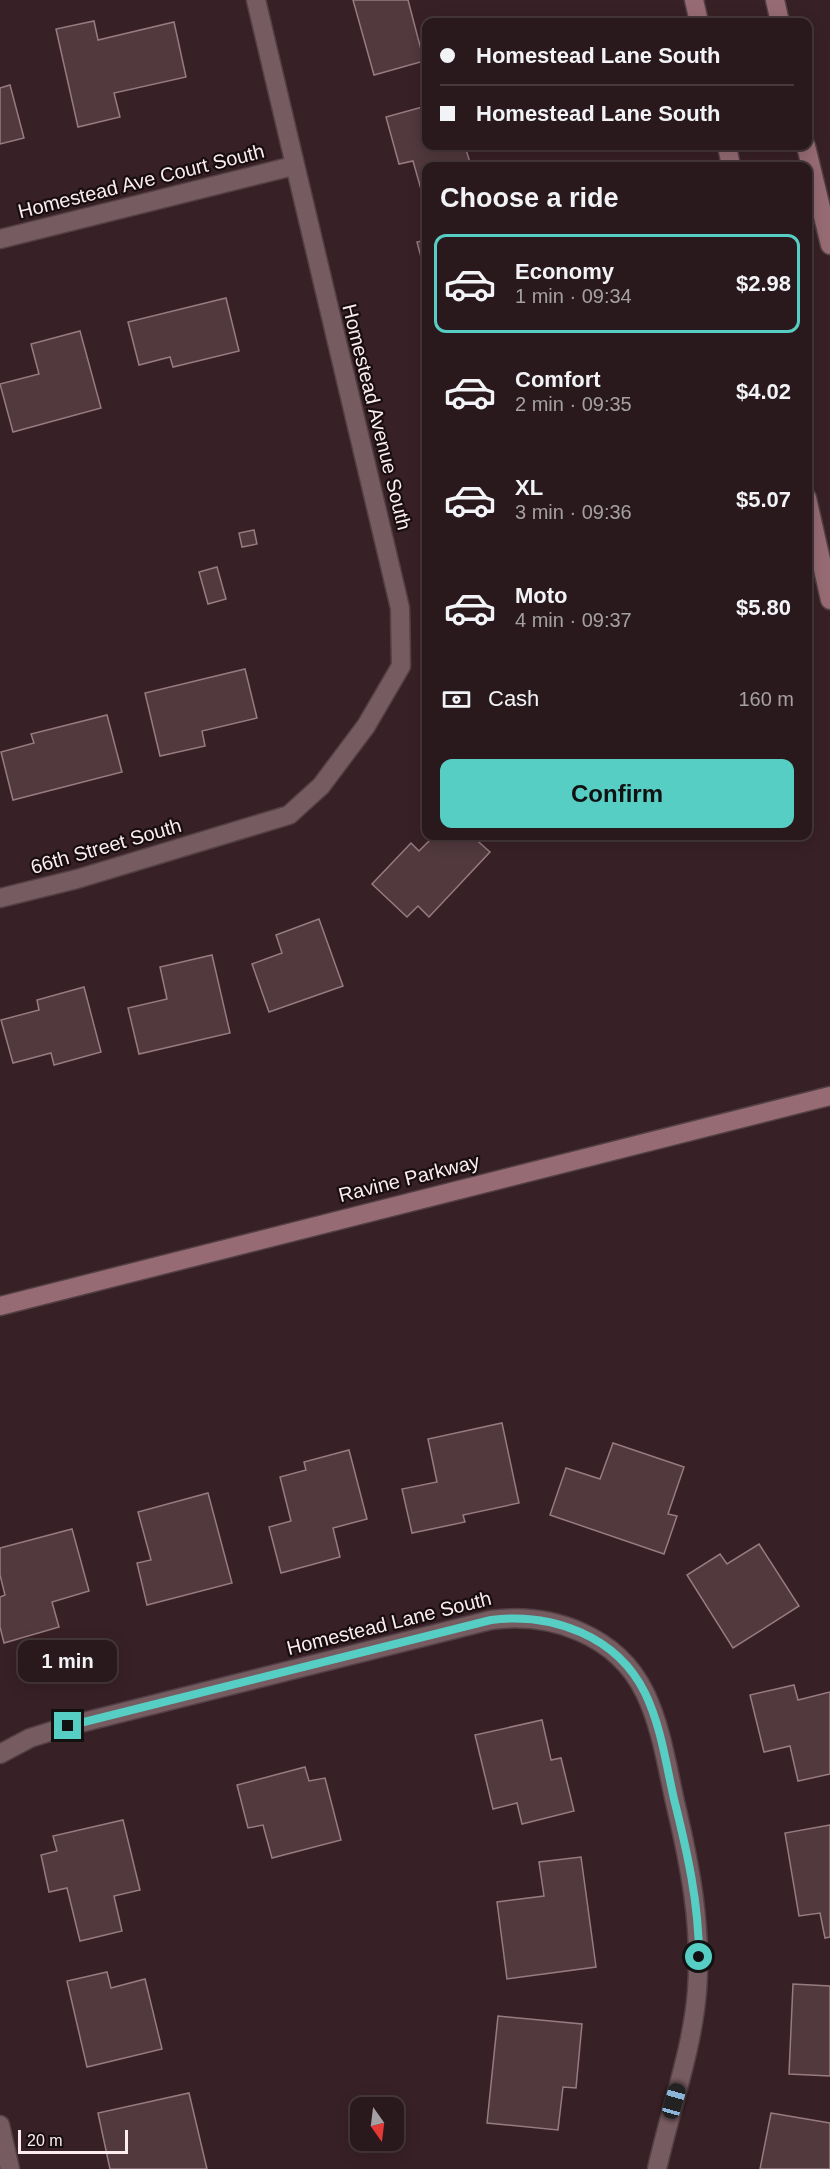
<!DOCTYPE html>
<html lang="en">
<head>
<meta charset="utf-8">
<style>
  body { margin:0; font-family:Helvetica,sans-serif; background:#362629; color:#f1f3f6; height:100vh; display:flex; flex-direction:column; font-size:22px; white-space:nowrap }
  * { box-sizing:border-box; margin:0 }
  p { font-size:20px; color:#a5a0a3 }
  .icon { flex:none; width:33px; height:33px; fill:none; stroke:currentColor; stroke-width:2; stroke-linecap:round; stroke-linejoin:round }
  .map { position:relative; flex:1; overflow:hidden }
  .sheet { position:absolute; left:422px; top:162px; width:390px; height:678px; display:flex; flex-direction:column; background:#2a191c; border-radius:12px; box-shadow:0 3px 15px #0003,0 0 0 2px #46383b }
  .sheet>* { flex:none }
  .banner { position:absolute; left:422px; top:18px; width:390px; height:132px; border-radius:12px; box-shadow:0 3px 15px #0003,0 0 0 2px #46383b; display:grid; align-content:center; height:132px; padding:0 18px; background:#2a191c }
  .needle { width:39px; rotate:166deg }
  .controls { position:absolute; left:350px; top:2097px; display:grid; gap:12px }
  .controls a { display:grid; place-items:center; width:54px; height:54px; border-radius:12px; background:#2a191c; box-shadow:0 3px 15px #0003,0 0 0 2px #46383b; font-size:30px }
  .scale { position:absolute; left:18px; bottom:15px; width:110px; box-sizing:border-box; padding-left:6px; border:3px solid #fcecef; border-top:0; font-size:16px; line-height:21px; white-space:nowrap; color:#fcecef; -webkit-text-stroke:4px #180e10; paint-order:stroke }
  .end { position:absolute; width:27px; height:27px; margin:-14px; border:8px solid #56cec3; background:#111; box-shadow:0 0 0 3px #111 }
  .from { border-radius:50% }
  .bubble { position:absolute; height:42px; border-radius:12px; background:#2a191c; box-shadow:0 3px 15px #0003,0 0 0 2px #46383b; font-size:20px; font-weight:600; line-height:42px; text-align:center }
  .car { position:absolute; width:18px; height:36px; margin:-18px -9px; border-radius:8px; box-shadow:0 0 4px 2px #0007; background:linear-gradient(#222 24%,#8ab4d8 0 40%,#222 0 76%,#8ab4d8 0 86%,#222 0) }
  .banner b { display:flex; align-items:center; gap:21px; height:57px; font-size:22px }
  .banner b+b { border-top:2px solid #46383b }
  .banner i { width:15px; height:15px; background:#f1f3f6 }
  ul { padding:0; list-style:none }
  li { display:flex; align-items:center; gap:18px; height:99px; margin:0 12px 9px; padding:0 6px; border:3px solid transparent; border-radius:12px }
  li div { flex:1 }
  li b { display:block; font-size:22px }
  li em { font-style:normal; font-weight:600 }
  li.selected { border-color:#56cec3 }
  li>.icon { width:54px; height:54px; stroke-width:1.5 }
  h2 { padding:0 18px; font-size:27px; line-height:72px }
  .pay { display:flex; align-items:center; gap:15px; height:66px; padding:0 18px; font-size:22px }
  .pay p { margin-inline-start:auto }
  .primary-button { display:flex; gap:12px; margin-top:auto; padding:12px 18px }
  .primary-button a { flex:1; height:69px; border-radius:12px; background:#56cec3; color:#111; font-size:24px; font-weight:600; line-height:69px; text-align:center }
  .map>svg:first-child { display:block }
</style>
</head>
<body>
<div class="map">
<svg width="830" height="2169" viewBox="0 0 830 2169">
  <rect width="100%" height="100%" fill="#382126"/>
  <g fill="#51393e" stroke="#977b80" stroke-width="1.5">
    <polygon points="353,0 408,0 424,61 374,75"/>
    <polygon points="94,21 98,40 174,22 186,77 114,93 120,117 78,127 56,29"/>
    <polygon points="10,85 24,138 0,144 0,88"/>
    <polygon points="426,106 426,146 465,146 471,166 426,166 424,200 413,161 399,164 386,117"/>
    <polygon points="426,240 426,276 417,242"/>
    <polygon points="226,298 239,351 173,367 170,357 139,365 128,322"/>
    <polygon points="80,331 101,408 13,432 0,384 39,374 31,344"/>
    <polygon points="254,530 257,544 242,547 239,533"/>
    <polygon points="217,567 226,599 208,604 199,572"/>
    <polygon points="245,669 257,718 202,731 205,746 160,756 145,693"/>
    <polygon points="107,715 122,772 13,800 1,752 34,743 31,734"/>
    <polygon points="434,836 472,836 490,852 429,917 418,906 407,917 372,884 411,843 419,851"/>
    <polygon points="319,919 343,986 269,1012 252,964 282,953 276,935"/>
    <polygon points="212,955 230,1033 139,1054 128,1008 167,999 160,967"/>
    <polygon points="84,987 101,1052 54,1065 51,1053 13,1063 1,1020 39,1010 37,1000"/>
    <polygon points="502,1423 519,1503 463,1515 465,1522 412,1533 402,1489 437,1482 428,1439"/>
    <polygon points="613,1443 684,1467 668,1514 677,1516 664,1554 550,1515 566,1468 600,1479"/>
    <polygon points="349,1450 367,1519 333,1528 340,1557 281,1573 269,1527 291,1521 280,1477 306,1470 304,1462"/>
    <polygon points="208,1493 232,1583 147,1605 137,1563 151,1560 138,1512"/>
    <polygon points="72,1529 89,1591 52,1602 59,1627 4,1643 0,1627 0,1597 5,1595 0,1575 0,1548"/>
    <polygon points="759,1544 799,1606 733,1648 687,1575 720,1554 727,1564"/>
    <polygon points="794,1685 798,1700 830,1692 830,1774 798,1781 790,1746 764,1752 750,1695"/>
    <polygon points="542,1720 551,1760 561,1758 574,1811 522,1824 517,1803 493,1809 475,1735"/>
    <polygon points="305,1767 309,1781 325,1778 341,1840 272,1858 263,1825 248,1828 237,1785"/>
    <polygon points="123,1820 140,1890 114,1896 122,1931 80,1941 67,1888 49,1892 41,1855 57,1851 53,1836"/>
    <polygon points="830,1825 830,1937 825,1938 820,1913 799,1916 785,1833"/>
    <polygon points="581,1857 596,1967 507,1979 497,1902 544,1896 539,1862"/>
    <polygon points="107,1972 111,1988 145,1979 162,2049 87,2067 67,1981"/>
    <polygon points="793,1984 830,1986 830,2076 789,2074"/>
    <polygon points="498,2016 582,2024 576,2088 563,2087 558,2130 487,2123"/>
    <polygon points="189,2093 207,2169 110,2169 98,2113"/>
    <polygon points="771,2113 830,2123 830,2169 760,2169"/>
  </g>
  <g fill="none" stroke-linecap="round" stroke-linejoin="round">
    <g stroke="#534045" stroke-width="21">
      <g id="street">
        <polyline points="0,239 293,166"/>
        <polyline points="0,898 77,879 289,815 321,786 366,726 401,666 400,608 256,0"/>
        <path d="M0,1754L30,1738L68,1726L491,1620C551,1612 617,1635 645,1693C661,1726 667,1766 675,1802C690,1865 702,1926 697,1991C692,2052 670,2110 657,2169"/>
        <polyline points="0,2125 10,2169"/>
      </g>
    </g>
    <g stroke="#534045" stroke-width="21">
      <g id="secondary">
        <polyline points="694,0 699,22"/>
        <polyline points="775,0 780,22"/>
        <polyline points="727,146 731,166"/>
        <polyline points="806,146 830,245"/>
        <polyline points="807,498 830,600"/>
        <polyline points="0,1306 830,1096"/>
      </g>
    </g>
    <use href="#street" stroke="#765b60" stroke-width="18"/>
    <use href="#secondary" stroke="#976b74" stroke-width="18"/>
  </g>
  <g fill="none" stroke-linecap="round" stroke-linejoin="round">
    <path stroke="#56cec3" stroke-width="8" d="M68,1726L491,1620C552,1612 617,1636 645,1693C661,1726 666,1764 674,1799C687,1851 699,1903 699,1957"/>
  </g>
  <g text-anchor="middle" stroke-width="4.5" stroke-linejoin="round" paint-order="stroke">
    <g font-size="20" fill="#fcecef" stroke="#180e10">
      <text transform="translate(141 181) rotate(-14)" y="7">Homestead Ave Court South</text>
      <text transform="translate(377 417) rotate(76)" y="7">Homestead Avenue South</text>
      <text transform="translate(106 846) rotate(-16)" y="7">66th Street South</text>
      <text transform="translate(409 1178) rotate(-14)" y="7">Ravine Parkway</text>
      <text transform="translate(389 1623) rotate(-14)" y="7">Homestead Lane South</text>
    </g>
  </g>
</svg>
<div class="controls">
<a><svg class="needle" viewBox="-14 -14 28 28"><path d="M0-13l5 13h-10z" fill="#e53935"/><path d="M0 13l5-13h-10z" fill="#a5a0a3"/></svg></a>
</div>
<div class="scale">20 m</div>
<i class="end from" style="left:699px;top:1957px"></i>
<i class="end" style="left:68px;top:1726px"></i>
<div class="bubble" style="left:18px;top:1640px;width:99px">1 min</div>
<i class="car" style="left:674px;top:2101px;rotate:16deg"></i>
<div class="banner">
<b><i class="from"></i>Homestead Lane South</b>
<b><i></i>Homestead Lane South</b>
</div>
<section class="sheet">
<h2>Choose a ride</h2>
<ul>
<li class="selected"><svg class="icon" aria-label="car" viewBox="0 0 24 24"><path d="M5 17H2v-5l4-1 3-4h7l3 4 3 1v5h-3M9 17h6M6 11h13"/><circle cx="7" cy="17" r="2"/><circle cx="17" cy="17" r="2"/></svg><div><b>Economy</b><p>1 min · 09:34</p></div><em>$2.98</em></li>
<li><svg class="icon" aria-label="car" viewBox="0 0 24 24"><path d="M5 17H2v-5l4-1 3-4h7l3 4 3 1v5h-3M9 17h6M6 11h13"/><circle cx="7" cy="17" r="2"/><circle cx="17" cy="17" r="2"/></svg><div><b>Comfort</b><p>2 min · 09:35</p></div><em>$4.02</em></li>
<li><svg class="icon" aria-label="car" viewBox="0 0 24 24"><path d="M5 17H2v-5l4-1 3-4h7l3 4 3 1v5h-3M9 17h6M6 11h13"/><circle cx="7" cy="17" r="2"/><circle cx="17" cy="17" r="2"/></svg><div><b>XL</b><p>3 min · 09:36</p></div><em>$5.07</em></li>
<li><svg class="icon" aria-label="car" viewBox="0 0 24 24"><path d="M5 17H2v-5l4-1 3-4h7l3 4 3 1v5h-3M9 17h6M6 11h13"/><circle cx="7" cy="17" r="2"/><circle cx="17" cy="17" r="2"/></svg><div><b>Moto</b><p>4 min · 09:37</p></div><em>$5.80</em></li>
</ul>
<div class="pay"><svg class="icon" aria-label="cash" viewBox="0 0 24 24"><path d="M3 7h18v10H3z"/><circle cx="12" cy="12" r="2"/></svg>Cash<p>160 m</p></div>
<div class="primary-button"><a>Confirm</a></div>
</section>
</div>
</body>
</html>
